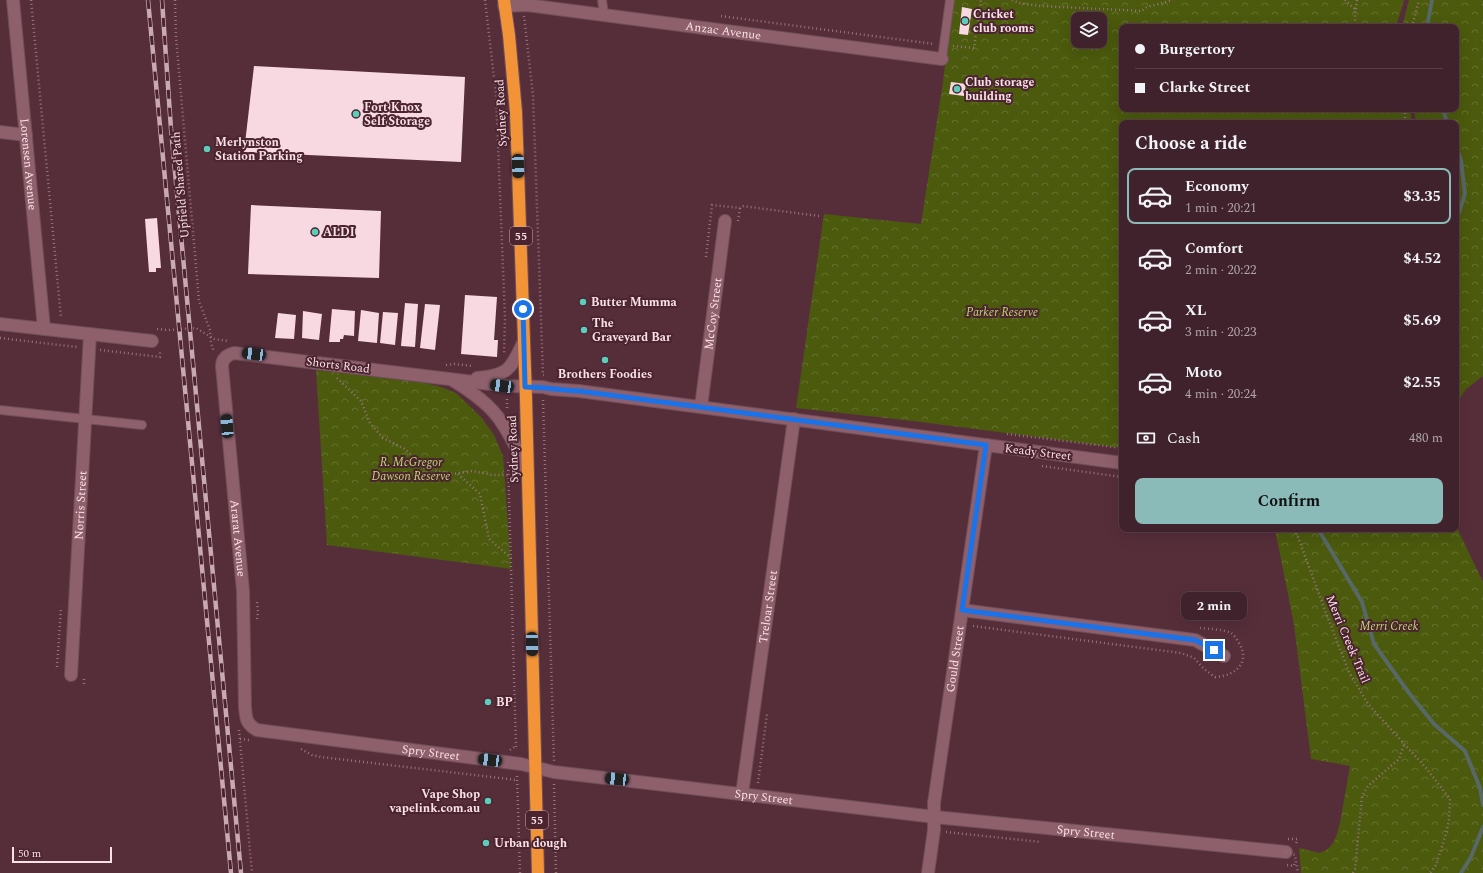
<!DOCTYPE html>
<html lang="en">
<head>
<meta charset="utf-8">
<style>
  body { margin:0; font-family:Spectral,serif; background:#4b2f38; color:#f1f3f6; height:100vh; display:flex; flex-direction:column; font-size:15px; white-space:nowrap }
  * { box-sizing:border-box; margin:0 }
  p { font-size:13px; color:#aea4a9 }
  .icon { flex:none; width:22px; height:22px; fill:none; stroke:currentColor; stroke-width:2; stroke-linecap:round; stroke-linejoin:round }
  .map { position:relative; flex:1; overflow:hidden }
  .details { position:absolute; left:1119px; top:120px; width:340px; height:412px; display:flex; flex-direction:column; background:#40222c; border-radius:8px; box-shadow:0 4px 16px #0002,0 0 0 1px #593f48 }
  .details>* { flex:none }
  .top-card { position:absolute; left:1119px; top:24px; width:340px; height:88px; border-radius:8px; box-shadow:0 4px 16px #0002,0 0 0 1px #593f48; display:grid; align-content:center; height:88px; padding:0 16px; background:#40222c }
  .fabs { position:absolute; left:1071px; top:12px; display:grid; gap:8px }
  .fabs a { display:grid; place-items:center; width:36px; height:36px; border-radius:8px; background:#40222c; box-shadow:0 4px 16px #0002,0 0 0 1px #593f48; font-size:20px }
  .scale { position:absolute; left:12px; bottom:10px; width:100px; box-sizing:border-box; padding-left:4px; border:2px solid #fbe1e7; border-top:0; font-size:11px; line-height:14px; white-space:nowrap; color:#fbe1e7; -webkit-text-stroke:3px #4b2430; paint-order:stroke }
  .end { position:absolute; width:18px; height:18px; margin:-9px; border:5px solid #1a73e8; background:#fff; box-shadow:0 0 0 2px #fff }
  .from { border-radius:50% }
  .bubble { position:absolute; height:28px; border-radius:8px; background:#40222c; box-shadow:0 4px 16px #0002,0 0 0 1px #593f48; font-size:13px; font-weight:700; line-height:28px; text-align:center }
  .car { position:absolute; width:12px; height:24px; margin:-12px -6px; border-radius:5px; box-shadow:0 0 3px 1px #0007; background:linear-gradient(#222 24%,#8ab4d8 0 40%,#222 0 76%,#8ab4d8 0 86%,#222 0) }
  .top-card b { display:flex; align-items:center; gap:14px; height:38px; font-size:15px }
  .top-card b+b { border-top:1px solid #593f48 }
  .top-card i { width:10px; height:10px; background:#f1f3f6 }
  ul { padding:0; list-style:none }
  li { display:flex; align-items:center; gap:12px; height:56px; margin:0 8px 6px; padding:0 8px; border:2px solid transparent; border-radius:8px }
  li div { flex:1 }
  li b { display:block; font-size:15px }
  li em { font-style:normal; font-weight:700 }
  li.selected { border-color:#8bbbb9 }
  li>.icon { width:36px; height:36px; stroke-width:1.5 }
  h2 { padding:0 16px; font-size:18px; line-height:48px }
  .pay { display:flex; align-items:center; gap:10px; height:44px; padding:0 16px; font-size:15px }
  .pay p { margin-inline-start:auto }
  .primary-button { display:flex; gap:8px; margin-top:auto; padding:8px 16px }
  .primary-button a { flex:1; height:46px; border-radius:8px; background:#8bbbb9; color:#111; font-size:16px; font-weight:700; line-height:46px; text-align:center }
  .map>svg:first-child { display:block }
</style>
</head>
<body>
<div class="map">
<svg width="1483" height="873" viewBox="0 0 1483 873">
  <defs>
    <pattern id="park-crowns" width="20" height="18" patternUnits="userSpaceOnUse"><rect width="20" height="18" fill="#4b5a0d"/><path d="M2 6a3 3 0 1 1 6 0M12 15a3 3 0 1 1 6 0" fill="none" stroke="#667130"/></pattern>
  </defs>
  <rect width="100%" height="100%" fill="#562e3a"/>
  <g fill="url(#park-crowns)" fill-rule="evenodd">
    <path d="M953,0H1404L1396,27H1122V109H1410L1412,123H1122V448L913,421L796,408L824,214L921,224L943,82ZM1078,19H1100V41H1078Z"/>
    <polygon points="1409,0 1483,0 1483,376 1466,389 1456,404 1456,123 1416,123 1414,109 1456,109 1456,27 1402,27"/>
    <polygon points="316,370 425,383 441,387 456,393 481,417 494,435 503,456 511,569 327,545"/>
    <polygon points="1456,526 1483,582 1483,873 1301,873 1299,848 1320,853 1328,849 1333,843 1336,837 1340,823 1350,766 1311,759 1294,625 1275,529 1456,529"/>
  </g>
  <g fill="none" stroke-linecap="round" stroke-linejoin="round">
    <g stroke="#576866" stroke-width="4">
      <polyline points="1427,27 1432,0"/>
      <polyline points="1443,109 1447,123"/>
      <polyline points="1456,147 1461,160 1465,194 1456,222"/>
      <polyline points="1318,529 1362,602 1374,644 1409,693 1434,724 1465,751 1480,788 1483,805"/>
      <polyline points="1461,873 1471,857 1483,827"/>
    </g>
  </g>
  <g fill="#f9d9e1">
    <polygon points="962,7 972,9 968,35 959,34"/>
    <polygon points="254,66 465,77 461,162 244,152"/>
    <polygon points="951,82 966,84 964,96 949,94"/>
    <polygon points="251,205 381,211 379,278 248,274"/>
    <polygon points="157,218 161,268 156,268 156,272 149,272 145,219"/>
    <polygon points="465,295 497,297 494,340 498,340 497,357 461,354"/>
    <polygon points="405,303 418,304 415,347 401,346"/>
    <polygon points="425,304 440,305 435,350 420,348"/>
    <polygon points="332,309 355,311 354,336 344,335 343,339 340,339 340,342 329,342"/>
    <polygon points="361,310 379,313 377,343 358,341"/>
    <polygon points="303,311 322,314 319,340 302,338"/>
    <polygon points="383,312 398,313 395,345 380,343"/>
    <polygon points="278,313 296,315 294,339 275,338"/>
  </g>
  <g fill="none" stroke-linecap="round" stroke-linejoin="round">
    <g stroke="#704e59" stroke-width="10">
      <g id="lane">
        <polyline points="602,0 604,14"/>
        <polyline points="942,59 950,0"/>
        <polyline points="0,410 142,425"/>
      </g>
    </g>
    <g stroke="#704e59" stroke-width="14">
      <g id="street">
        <path id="s1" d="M13,0L44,329"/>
        <path id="s2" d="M504,6L527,5L942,59"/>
        <polyline points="0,132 26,135"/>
        <polyline points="0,324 152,341"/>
        <path d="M477,378C510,375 511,368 524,341"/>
        <path d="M454,381C472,392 491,405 502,423C513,439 520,456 528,473"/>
        <path id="s3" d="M701,407L725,221"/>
        <path id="s4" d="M1122,463L579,391L551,389L543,387L507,386L234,353C227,355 222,359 222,366L243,591L245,707C246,718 246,724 257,730L521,764L554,772L935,817L1286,852"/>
        <polyline points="962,610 1195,640 1224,656"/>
        <path id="s5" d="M71,675L90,334"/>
        <path id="s6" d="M742,794L794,419"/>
        <path id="s7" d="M928,873L934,830V803L986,445"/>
      </g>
    </g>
    <g stroke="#704e59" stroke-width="14">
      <polyline id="highway" points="504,0 509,35 516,112 526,398 538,873"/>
    </g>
    <g stroke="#96747d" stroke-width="2.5" stroke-dasharray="1 3" stroke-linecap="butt">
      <polyline points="31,0 61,318"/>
      <polyline points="175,0 176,37 199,301 210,330 211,343 214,352"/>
      <polyline points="485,0 496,95 505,318 504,353"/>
      <polyline points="1012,0 1019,3 1041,6 1142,11 1147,7 1173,0"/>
      <polyline points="1345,0 1355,9 1355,27"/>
      <polyline points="1356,9 1357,0"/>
      <polyline points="524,16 533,95 543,375 544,375"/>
      <polyline points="721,16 934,44"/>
      <polyline points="1412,27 1419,0"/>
      <polyline points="969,32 976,33"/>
      <polyline points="953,46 974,48 981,0"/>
      <polyline points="1405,109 1405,123"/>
      <polyline points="738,221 740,208"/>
      <polyline points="706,257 712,205 740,208 742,206 819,216"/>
      <polyline points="157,329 168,330 196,328 214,339 229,341"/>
      <polyline points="0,338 77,347"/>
      <polyline points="100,350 160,357 160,350"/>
      <polyline points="446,365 454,364 473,366"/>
      <polyline points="337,378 361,401 370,423 383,438 405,449 424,468 452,474 472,471 492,475 509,475"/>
      <polyline points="507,399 507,408"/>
      <polyline points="543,400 554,761"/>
      <polyline points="1007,434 1122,448"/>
      <polyline points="508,462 516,747"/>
      <polyline points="1042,466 1122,477"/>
      <polyline points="458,474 480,494 489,539 511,558"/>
      <polyline points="1295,529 1326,613 1349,672 1368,704 1426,768 1450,799 1449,821 1445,837 1436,865 1430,873"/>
      <polyline points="257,619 258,613 257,600"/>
      <path d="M973,626L1181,653L1194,658L1204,669L1215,677C1235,676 1251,663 1239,643C1237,639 1234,635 1231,633C1223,629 1209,629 1200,628"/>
      <polyline points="57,667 61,607"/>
      <polyline points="84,684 84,678"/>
      <polyline points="239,730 252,873"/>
      <polyline points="240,739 249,740"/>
      <polyline points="301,749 312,755 321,757 517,780"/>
      <polyline points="510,750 516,746"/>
      <polyline points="517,776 520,873"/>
      <polyline points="758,783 767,714"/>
      <polyline points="554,784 556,873"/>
      <polyline points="946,832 1041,842"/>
      <polyline points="1288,839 1297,839 1296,846"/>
      <polyline points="1287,865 1294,866 1295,861"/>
      <polyline points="1353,873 1355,869 1362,796 1368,786 1399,759 1404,745"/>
    </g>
    <use href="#lane" stroke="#8d606c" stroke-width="8"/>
    <use href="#street" stroke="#8d606c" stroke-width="12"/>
    <use href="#highway" stroke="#f19336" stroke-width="12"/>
    <g stroke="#c9aab2" stroke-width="4.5">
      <g id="rail">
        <polyline points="148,0 231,873"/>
        <polyline points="162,0 171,129 241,873"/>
      </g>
    </g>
    <use href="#rail" stroke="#4b2430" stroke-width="3" stroke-dasharray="9" stroke-linecap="butt"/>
    <polyline stroke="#96747d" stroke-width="2.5" stroke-dasharray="1 3" stroke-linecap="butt" points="1286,852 1295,855 1298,873"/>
  </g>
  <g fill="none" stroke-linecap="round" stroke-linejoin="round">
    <path stroke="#1a73e8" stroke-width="5" d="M523,309L525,387C544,387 561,390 579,391L986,445L962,610L1195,640L1214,650"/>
  </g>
  <g fill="#5bcebb" stroke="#4b2430" stroke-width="1.5">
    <circle cx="965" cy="21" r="4"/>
    <circle cx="957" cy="89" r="4"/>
    <circle cx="356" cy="114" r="4"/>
    <circle cx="207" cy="149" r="4"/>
    <circle cx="315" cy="232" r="4"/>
    <circle cx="583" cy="302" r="4"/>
    <circle cx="584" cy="330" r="4"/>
    <circle cx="605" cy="360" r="4"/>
    <circle cx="488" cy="702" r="4"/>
    <circle cx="488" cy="801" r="4"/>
    <circle cx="486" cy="843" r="4"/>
  </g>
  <g text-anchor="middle" stroke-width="4" stroke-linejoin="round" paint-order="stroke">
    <g fill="#4b2430" stroke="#c6a8b0" stroke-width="1">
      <rect x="510" y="227" width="22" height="18" rx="3"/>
      <rect x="526" y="811" width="22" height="18" rx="3"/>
    </g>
    <g font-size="11" font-weight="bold" fill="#fbe1e7">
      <text x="521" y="240">55</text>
      <text x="537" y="824">55</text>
    </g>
    <g font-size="12" font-weight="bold" fill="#fbe1e7" stroke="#4b2430" text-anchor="start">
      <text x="973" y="18">Cricket<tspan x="973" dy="14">club rooms</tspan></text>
      <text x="965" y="86">Club storage<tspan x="965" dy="14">building</tspan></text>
      <text x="364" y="111">Fort Knox<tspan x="364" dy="14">Self Storage</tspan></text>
      <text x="215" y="146">Merlynston<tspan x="215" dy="14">Station Parking</tspan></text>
      <text x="323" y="236">ALDI</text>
      <text x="591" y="306">Butter Mumma</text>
      <text x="592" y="327">The<tspan x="592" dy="14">Graveyard Bar</tspan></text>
      <text x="605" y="378" text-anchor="middle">Brothers Foodies</text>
      <text x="496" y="706">BP</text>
      <text x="480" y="798" text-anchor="end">Vape Shop<tspan x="480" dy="14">vapelink.com.au</tspan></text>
      <text x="494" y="847">Urban dough</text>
    </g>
    <g font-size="12" fill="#fbe1e7" stroke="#4b2430">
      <text dy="4" stroke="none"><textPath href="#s2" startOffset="221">Anzac Avenue</textPath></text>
      <text transform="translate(501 113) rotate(-93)" y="4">Sydney Road</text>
      <text dy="4" stroke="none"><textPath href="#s1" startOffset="165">Lorensen Avenue</textPath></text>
      <text transform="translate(180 185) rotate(-95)" y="4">Upfield Shared Path</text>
      <text dy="4" stroke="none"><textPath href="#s3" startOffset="94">McCoy Street</textPath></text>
      <text transform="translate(338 365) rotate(7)" y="4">Shorts Road</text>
      <text transform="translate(513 449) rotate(-92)" y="4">Sydney Road</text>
      <text transform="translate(1038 452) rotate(7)" y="4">Keady Street</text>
      <text dy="4" stroke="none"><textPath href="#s5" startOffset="170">Norris Street</textPath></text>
      <text dy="4" stroke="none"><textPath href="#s4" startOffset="1087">Ararat Avenue</textPath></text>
      <text dy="4" stroke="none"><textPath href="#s6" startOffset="189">Treloar Street</textPath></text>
      <text transform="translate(1348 639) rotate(67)" y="4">Merri Creek Trail</text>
      <text dy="4" stroke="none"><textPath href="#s7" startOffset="216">Gould Street</textPath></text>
      <text dy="4" stroke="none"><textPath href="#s4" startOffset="1459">Spry Street</textPath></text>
      <text dy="4" stroke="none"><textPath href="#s4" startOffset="1795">Spry Street</textPath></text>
      <text dy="4" stroke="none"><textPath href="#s4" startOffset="2119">Spry Street</textPath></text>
    </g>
    <g font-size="12" font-style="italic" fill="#bed76f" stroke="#4b2430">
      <text x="1002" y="316">Parker Reserve</text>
      <text x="411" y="466">R. McGregor<tspan x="411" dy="14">Dawson Reserve</tspan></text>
      <text x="1389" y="630">Merri Creek</text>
    </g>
  </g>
</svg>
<div class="fabs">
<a><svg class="icon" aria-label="layers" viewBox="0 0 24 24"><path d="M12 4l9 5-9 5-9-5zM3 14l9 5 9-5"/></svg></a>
</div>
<div class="scale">50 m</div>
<i class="end from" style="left:523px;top:309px"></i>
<i class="end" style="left:1214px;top:650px"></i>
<div class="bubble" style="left:1181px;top:592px;width:66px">2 min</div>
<i class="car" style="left:518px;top:166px;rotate:178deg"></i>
<i class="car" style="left:254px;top:354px;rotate:277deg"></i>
<i class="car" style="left:502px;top:386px;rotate:278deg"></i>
<i class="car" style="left:227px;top:426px;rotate:355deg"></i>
<i class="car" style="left:532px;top:644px;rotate:179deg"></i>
<i class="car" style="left:490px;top:760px;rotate:277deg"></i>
<i class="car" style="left:617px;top:779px;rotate:276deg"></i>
<div class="top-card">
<b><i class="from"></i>Burgertory</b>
<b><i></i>Clarke Street</b>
</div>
<section class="details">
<h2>Choose a ride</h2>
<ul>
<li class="selected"><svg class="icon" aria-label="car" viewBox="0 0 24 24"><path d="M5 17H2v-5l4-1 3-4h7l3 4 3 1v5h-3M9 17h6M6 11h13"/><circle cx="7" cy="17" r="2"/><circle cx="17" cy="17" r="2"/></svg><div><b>Economy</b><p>1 min · 20:21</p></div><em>$3.35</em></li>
<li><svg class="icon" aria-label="car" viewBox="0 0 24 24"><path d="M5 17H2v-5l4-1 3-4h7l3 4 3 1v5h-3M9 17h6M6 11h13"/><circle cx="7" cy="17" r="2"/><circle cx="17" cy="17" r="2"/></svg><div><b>Comfort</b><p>2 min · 20:22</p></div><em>$4.52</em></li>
<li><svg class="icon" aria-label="car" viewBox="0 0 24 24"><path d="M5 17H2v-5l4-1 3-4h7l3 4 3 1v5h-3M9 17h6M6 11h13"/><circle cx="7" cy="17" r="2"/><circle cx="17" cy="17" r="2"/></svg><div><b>XL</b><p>3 min · 20:23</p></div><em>$5.69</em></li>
<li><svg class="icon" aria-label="car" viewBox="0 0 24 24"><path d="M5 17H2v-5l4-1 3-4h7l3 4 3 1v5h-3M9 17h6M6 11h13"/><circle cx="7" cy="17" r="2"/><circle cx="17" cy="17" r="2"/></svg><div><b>Moto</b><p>4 min · 20:24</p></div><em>$2.55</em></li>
</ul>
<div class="pay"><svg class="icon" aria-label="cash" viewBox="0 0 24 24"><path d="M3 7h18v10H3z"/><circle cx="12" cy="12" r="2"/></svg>Cash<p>480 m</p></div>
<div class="primary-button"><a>Confirm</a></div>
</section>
</div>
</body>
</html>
